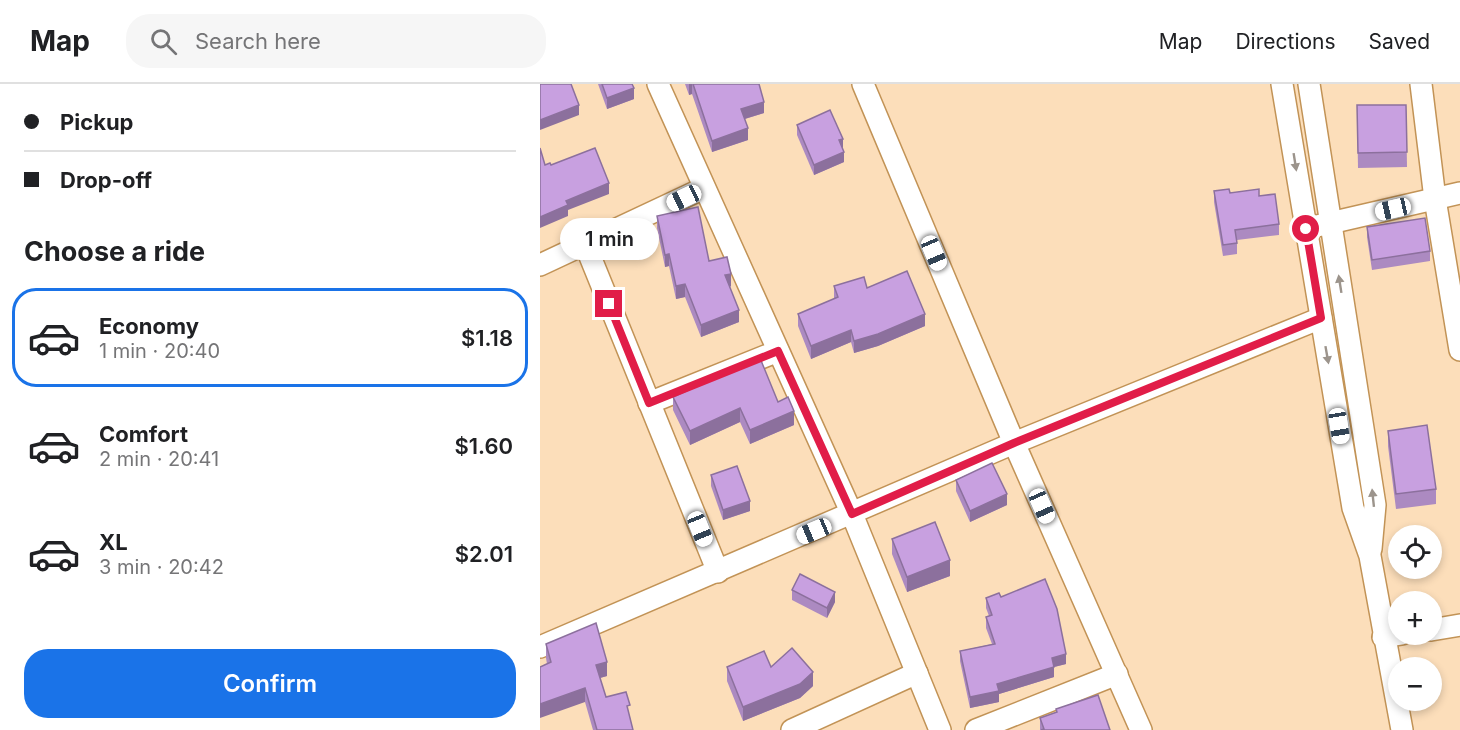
<!DOCTYPE html>
<html lang="en">
<head>
<meta charset="utf-8">
<style>
  body { margin:0; font-family:Inter,sans-serif; background:#f6f6f6; color:#202124; height:100vh; display:flex; flex-direction:column; font-size:22px; white-space:nowrap }
  * { box-sizing:border-box; margin:0 }
  p { font-size:20px; color:#757577 }
  .icon { flex:none; width:33px; height:33px; fill:none; stroke:currentColor; stroke-width:2; stroke-linecap:round; stroke-linejoin:round }
  .map { position:relative; flex:1; overflow:hidden }
  .panel { display:flex; flex-direction:column; background:#fff; width:540px }
  .panel>* { flex:none }
  .guide { display:grid; align-content:center; height:132px; padding:0 24px; background:#fff }
  .fabs { position:absolute; left:848px; top:441px; display:grid; gap:12px }
  .fabs a { display:grid; place-items:center; width:54px; height:54px; border-radius:50%; background:#fff; box-shadow:0 3px 9px #0003; font-size:30px }
  .end { position:absolute; width:27px; height:27px; margin:-14px; border:8px solid #e11d48; background:#fff; box-shadow:0 0 0 3px #fff }
  .from { border-radius:50% }
  .bubble { position:absolute; height:42px; border-radius:21px; background:#fff; box-shadow:0 3px 9px #0003; font-size:20px; font-weight:600; line-height:42px; text-align:center }
  .car { position:absolute; width:18px; height:36px; margin:-18px -9px; border-radius:8px; box-shadow:0 0 4px 2px #0007; background:linear-gradient(#fff 24%,#345 0 40%,#fff 0 76%,#345 0 86%,#fff 0) }
  .guide b { display:flex; align-items:center; gap:21px; height:57px; font-size:22px }
  .guide b+b { border-top:2px solid #e0e0e0 }
  .guide i { width:15px; height:15px; background:#202124 }
  ul { padding:0; list-style:none }
  li { display:flex; align-items:center; gap:18px; height:99px; margin:0 12px 9px; padding:0 12px; border:3px solid transparent; border-radius:24px }
  li div { flex:1 }
  li b { display:block; font-size:22px }
  li em { font-style:normal; font-weight:600 }
  li.active { border-color:#1a73e8 }
  li>.icon { width:54px; height:54px; stroke-width:1.5 }
  h2 { padding:0 24px; font-size:27px; line-height:72px }
  .primary-button { display:flex; gap:12px; margin-top:auto; padding:12px 24px }
  .primary-button a { flex:1; height:69px; border-radius:24px; background:#1a73e8; color:#fff; font-size:24px; font-weight:600; line-height:69px; text-align:center }
  header { display:flex; align-items:center; gap:36px; box-sizing:border-box; height:84px; padding:0 30px; background:#fff; border-bottom:2px solid #e0e0e0 }
  header strong { font-size:28px }
  nav { display:flex; gap:33px; margin-inline-start:auto; font-size:21px }
  .search { width:420px; height:54px; background:#f6f6f6; display:flex; align-items:center; gap:15px; box-sizing:border-box; padding:0 21px; border-radius:24px; color:#757577; font-size:22px }
  main { display:flex; flex:1; min-height:0 }
  .map>svg:first-child { display:block }
</style>
</head>
<body>
<header>
<strong>Map</strong>
<div class="search"><svg class="icon" aria-label="search" viewBox="0 0 24 24"><circle cx="10" cy="10" r="6"/><path d="M15 15l6 6"/></svg>Search here</div>
<nav><a>Map</a><a>Directions</a><a>Saved</a></nav>
</header>
<main>
<section class="panel">
<div class="guide">
<b><i class="from"></i>Pickup</b>
<b><i></i>Drop-off</b>
</div>
<h2>Choose a ride</h2>
<ul>
<li class="active"><svg class="icon" aria-label="car" viewBox="0 0 24 24"><path d="M5 17H2v-5l4-1 3-4h7l3 4 3 1v5h-3M9 17h6M6 11h13"/><circle cx="7" cy="17" r="2"/><circle cx="17" cy="17" r="2"/></svg><div><b>Economy</b><p>1 min · 20:40</p></div><em>$1.18</em></li>
<li><svg class="icon" aria-label="car" viewBox="0 0 24 24"><path d="M5 17H2v-5l4-1 3-4h7l3 4 3 1v5h-3M9 17h6M6 11h13"/><circle cx="7" cy="17" r="2"/><circle cx="17" cy="17" r="2"/></svg><div><b>Comfort</b><p>2 min · 20:41</p></div><em>$1.60</em></li>
<li><svg class="icon" aria-label="car" viewBox="0 0 24 24"><path d="M5 17H2v-5l4-1 3-4h7l3 4 3 1v5h-3M9 17h6M6 11h13"/><circle cx="7" cy="17" r="2"/><circle cx="17" cy="17" r="2"/></svg><div><b>XL</b><p>3 min · 20:42</p></div><em>$2.01</em></li>
</ul>
<div class="primary-button"><a>Confirm</a></div>
</section>
<div class="map">
<svg width="920" height="646" viewBox="0 0 920 646">
  <rect width="100%" height="100%" fill="#fcdeba"/>
  <g fill="none" stroke-linecap="round" stroke-linejoin="round">
    <g stroke="#c29356" stroke-width="24">
      <g id="minor">
        <polyline points="118,0 312,430 400,646"/>
        <polyline points="323,0 474,359 601,646"/>
        <polyline points="742,0 813,424 830,472 862,646"/>
        <polyline points="769,0 835,421 831,465"/>
        <polyline points="881,0 895,115 920,266"/>
        <polyline points="777,142 920,109"/>
        <polyline points="45,160 178,488"/>
        <polyline points="0,181 164,104"/>
        <polyline points="109,319 238,267"/>
        <polyline points="891,546 920,541"/>
        <polyline points="843,553 862,550"/>
        <polyline points="0,563 474,359 781,234"/>
        <polyline points="252,646 377,589"/>
        <polyline points="436,646 577,590"/>
      </g>
    </g>
    <use href="#minor" stroke="#fff" stroke-width="21"/>
  </g>
  <g fill="#ac8ac1">
    <polygon points="58,0 92,0 94,15 67,25"/>
    <polygon points="145,0 219,0 224,29 205,35 208,56 172,68 152,10 149,11"/>
    <polygon points="817,21 866,21 867,83 818,84"/>
    <polygon points="257,41 303,65 304,78 274,91 257,51"/>
    <polygon points="674,107 719,112 739,140 739,151 697,156 697,170 683,172 674,118"/>
    <polygon points="117,132 169,177 191,202 190,203 199,238 161,253 145,213 136,215 129,182 125,183 117,144"/>
    <polygon points="827,143 890,167 890,177 832,186 827,153"/>
    <polygon points="294,202 327,204 385,242 338,262 314,269 311,258 271,275 258,242 258,230 294,215"/>
    <polygon points="133,313 238,318 254,341 210,360 200,338 150,361 133,326"/>
    <polygon points="848,347 896,405 896,420 856,425 848,362"/>
    <polygon points="171,391 210,427 183,436 171,402"/>
    <polygon points="416,396 467,421 430,438 416,407"/>
    <polygon points="352,455 410,492 367,508 352,470"/>
    <polygon points="252,506 295,518 287,534 252,516"/>
    <polygon points="461,513 526,580 514,583 514,593 459,610 459,618 430,624 420,577 420,567 452,560 446,544 446,533 449,532 446,524 446,514"/>
    <polygon points="6,560 67,592 60,594 66,613 90,633 93,646 53,646 45,618 7,580 6,574"/>
    <polygon points="187,583 231,583 273,602 260,614 203,637 187,597"/>
    <polygon points="516,625 570,646 500,646 500,634 516,629"/>
  </g>
  <g fill="#8c709d">
    <polygon points="149,0 152,0 152,10 149,11"/>
    <polygon points="94,4 94,15 67,25 67,14"/>
    <polygon points="224,18 224,29 201,36 201,25"/>
    <polygon points="39,21 39,31 0,46 0,36"/>
    <polygon points="208,44 208,56 172,68 172,57"/>
    <polygon points="303,55 303,65 299,56"/>
    <polygon points="304,68 304,78 274,91 274,81"/>
    <polygon points="69,99 69,110 28,126 28,132 0,144 0,133 26,117"/>
    <polygon points="129,170 129,182 125,183 125,171"/>
    <polygon points="191,190 191,202 185,204 185,191"/>
    <polygon points="145,200 145,213 136,215 136,202"/>
    <polygon points="199,226 199,238 161,253 161,241"/>
    <polygon points="385,230 385,242 338,262 314,269 314,257"/>
    <polygon points="311,246 311,258 271,275 271,262"/>
    <polygon points="200,324 200,338 150,361 150,347"/>
    <polygon points="254,327 254,341 210,360 210,346"/>
    <polygon points="467,410 467,421 430,438 430,427"/>
    <polygon points="210,417 210,427 183,436 183,426"/>
    <polygon points="410,476 410,492 367,508 367,493"/>
    <polygon points="295,508 295,518 287,534 287,524"/>
    <polygon points="526,570 526,580 514,583 514,593 459,610 459,618 430,624 430,613 512,574"/>
    <polygon points="67,578 67,592 56,595 56,581"/>
    <polygon points="273,588 273,602 260,614 203,637 203,623"/>
    <polygon points="45,604 45,618 0,634 0,620"/>
  </g>
  <g fill="#c8a0e0" stroke="#8c709d" stroke-width="1.5">
    <polygon points="0,0 31,0 39,21 0,36"/>
    <polygon points="62,0 92,0 94,4 67,14"/>
    <polygon points="153,0 219,0 224,18 201,25 208,44 172,57"/>
    <polygon points="817,21 866,21 867,68 818,69"/>
    <polygon points="290,26 303,55 299,56 304,68 274,81 257,41"/>
    <polygon points="0,64 5,81 10,79 11,81 55,64 69,99 26,117 28,121 0,133"/>
    <polygon points="689,105 690,109 719,105 719,112 735,110 739,140 695,146 697,159 683,161 674,107"/>
    <polygon points="158,123 169,177 187,173 191,190 185,191 199,226 161,241 145,200 136,202 129,170 125,171 117,132"/>
    <polygon points="885,134 890,167 832,176 827,143"/>
    <polygon points="367,187 385,230 338,250 314,257 311,246 271,262 258,230 298,213 294,202 324,193 327,204"/>
    <polygon points="220,274 238,318 248,313 254,327 210,346 200,324 150,347 133,313"/>
    <polygon points="887,341 896,405 856,410 848,347"/>
    <polygon points="452,379 467,410 430,427 416,396"/>
    <polygon points="197,382 210,417 183,426 171,391"/>
    <polygon points="395,438 410,476 367,493 352,455"/>
    <polygon points="260,490 295,508 287,524 252,506"/>
    <polygon points="505,495 517,525 526,570 512,574 514,583 457,600 459,607 430,613 420,567 455,560 446,533 452,531 446,514 459,509 461,513"/>
    <polygon points="56,539 67,578 56,581 66,613 86,608 90,621 87,622 93,646 57,646 45,604 0,620 0,583 11,578 6,560"/>
    <polygon points="252,564 273,588 260,600 203,623 187,583 224,567 231,583"/>
    <polygon points="558,611 570,646 501,646 504,645 500,634 517,628 516,625"/>
  </g>
  <defs><path id="oneway-solid" d="M-6-.8H1V-3.2L6.5 0L1 3.2V.8H-6Z" transform="scale(1.5)"/></defs>
  <g fill="#9c948c">
    <use href="#oneway-solid" transform="translate(755 78) rotate(81)"/>
    <use href="#oneway-solid" transform="translate(800 200) rotate(-99)"/>
    <use href="#oneway-solid" transform="translate(787 271) rotate(80)"/>
    <use href="#oneway-solid" transform="translate(833 414) rotate(-96)"/>
  </g>
  <g fill="none" stroke-linecap="round" stroke-linejoin="round">
    <polyline stroke="#e11d48" stroke-width="8" points="69,220 109,319 238,267 312,430 474,359 781,234 766,145"/>
  </g>
</svg>
<div class="fabs">
<a><svg class="icon" aria-label="locate" viewBox="0 0 24 24"><circle cx="12" cy="12" r="6"/><path d="M12 2v4M12 18v4M2 12h4M18 12h4"/></svg></a>
<a>+</a>
<a>−</a>
</div>
<i class="end from" style="left:766px;top:145px"></i>
<i class="end" style="left:69px;top:220px"></i>
<div class="bubble" style="left:20px;top:134px;width:99px">1 min</div>
<i class="car" style="left:144px;top:114px;rotate:245deg"></i>
<i class="car" style="left:853px;top:125px;rotate:257deg"></i>
<i class="car" style="left:394px;top:169px;rotate:157deg"></i>
<i class="car" style="left:799px;top:342px;rotate:171deg"></i>
<i class="car" style="left:502px;top:422px;rotate:156deg"></i>
<i class="car" style="left:160px;top:445px;rotate:158deg"></i>
<i class="car" style="left:274px;top:447px;rotate:247deg"></i>
</div>
</main>
</body>
</html>
